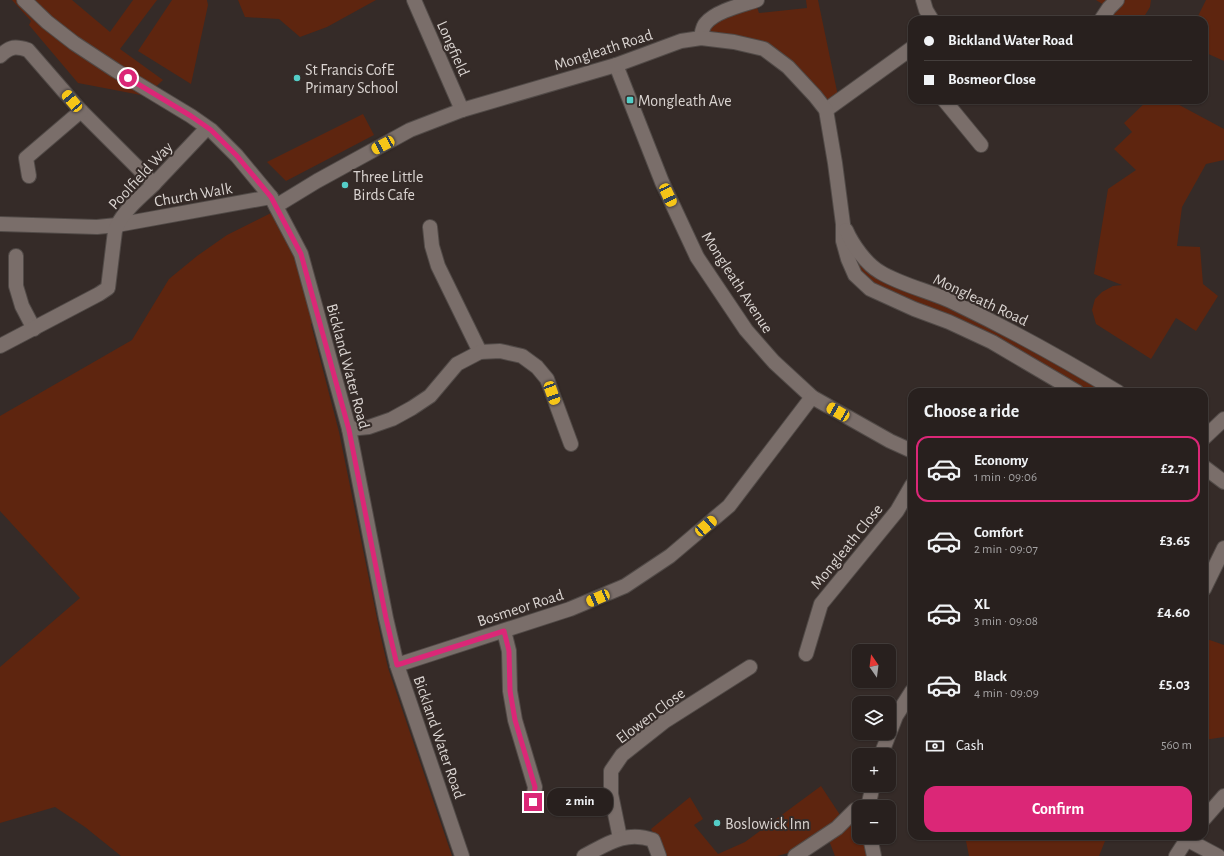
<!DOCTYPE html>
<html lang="en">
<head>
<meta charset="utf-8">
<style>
  body { margin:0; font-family:"Alegreya Sans",sans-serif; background:#342d2b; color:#f1f3f6; height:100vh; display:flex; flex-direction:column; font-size:15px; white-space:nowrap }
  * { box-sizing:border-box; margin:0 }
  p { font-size:13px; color:#a5a3a4 }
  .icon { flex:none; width:22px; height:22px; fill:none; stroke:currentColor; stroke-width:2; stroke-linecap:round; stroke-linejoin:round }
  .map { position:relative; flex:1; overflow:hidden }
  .panel { position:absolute; left:908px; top:388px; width:300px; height:452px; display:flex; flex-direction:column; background:#28201e; border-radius:12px; box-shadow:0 1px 3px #0004,0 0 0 1px #443e3c }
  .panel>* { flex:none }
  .top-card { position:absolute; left:908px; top:16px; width:300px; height:88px; border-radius:12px; box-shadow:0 1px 3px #0004,0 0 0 1px #443e3c; display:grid; align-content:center; height:88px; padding:0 16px; background:#28201e }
  .needle { width:26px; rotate:346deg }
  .fabs { position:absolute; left:852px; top:644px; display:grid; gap:8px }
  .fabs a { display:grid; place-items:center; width:44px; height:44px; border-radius:8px; background:#28201e; box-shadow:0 1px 3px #0004,0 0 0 1px #443e3c; font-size:20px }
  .end { position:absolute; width:18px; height:18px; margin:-9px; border:5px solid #db2777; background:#fff; box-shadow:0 0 0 2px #fff }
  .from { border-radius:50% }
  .bubble { position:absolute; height:28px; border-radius:12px; background:#28201e; box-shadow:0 1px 3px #0004,0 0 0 1px #443e3c; font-size:13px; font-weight:600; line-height:28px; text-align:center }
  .car { position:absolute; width:12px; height:24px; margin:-12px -6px; border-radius:5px; box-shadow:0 0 3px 1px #0007; background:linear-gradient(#f5c518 24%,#345 0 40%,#f5c518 0 76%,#345 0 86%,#f5c518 0) }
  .top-card b { display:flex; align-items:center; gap:14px; height:38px; font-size:15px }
  .top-card b+b { border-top:1px solid #443e3c }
  .top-card i { width:10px; height:10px; background:#f1f3f6 }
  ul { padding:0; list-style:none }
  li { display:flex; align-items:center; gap:12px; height:66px; margin:0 8px 6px; padding:0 8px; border:2px solid transparent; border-radius:12px }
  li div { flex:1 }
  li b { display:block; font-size:15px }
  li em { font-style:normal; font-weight:600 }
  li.selected { border-color:#db2777 }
  li>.icon { width:36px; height:36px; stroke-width:1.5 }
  h2 { padding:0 16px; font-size:18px; line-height:48px }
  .pay { display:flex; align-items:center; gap:10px; height:44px; padding:0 16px; font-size:15px }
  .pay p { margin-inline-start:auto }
  .button { display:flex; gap:8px; margin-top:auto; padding:8px 16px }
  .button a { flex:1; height:46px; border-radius:12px; background:#db2777; color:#fff; font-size:16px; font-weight:600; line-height:46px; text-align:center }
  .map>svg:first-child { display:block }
</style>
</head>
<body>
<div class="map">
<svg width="1224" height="856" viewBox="0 0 1224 856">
  <rect width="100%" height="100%" fill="#352b28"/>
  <g fill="#5e250f">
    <polygon points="12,0 72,0 110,32 133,0 157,0 120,49 163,80 146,96 78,83 29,25 31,21"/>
    <polygon points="172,0 207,0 208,5 191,84 138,51"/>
    <polygon points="238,0 376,0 327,27 300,37 279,19 245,17"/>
    <polygon points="806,0 818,0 838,96 826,104 785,56 753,39 709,35 711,22 757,7 759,13 807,8"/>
    <polygon points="1096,0 1151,0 1150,7 1142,20 1106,20 1112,10"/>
    <polygon points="1206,0 1224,0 1224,61 1204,52 1204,20 1196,20"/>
    <polygon points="1148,100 1170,100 1224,129 1224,160 1206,164 1182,207 1177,246 1200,247 1203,284 1218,296 1196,331 1176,318 1151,359 1096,324 1092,310 1095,299 1102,292 1113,286 1122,285 1094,274 1108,189 1136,170 1114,149 1132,132 1124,123"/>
    <polygon points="363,114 374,135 286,181 267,162"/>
    <polygon points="273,212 295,257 313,323 311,324 339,432 381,638 388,668 452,856 121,856 85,827 55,807 0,823 0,667 80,598 0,511 0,416 132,340 169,279 197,256 227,235"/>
    <polygon points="849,246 950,305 1111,392 1086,392 1053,373 872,285 859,273"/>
    <polygon points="1204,638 1224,645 1224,737 1204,740"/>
    <polygon points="821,786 842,818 788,853 777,856 664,856 651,829 690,797 703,819 694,825 718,854 745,842"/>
    <polygon points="851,823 859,833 859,837 863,837 869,856 835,856 828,838"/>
    <polygon points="965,836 1107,836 1099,856 969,856"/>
  </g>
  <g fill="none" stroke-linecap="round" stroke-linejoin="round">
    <g stroke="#514a47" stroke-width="16">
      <g id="minor">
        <polyline points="24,0 47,22 74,43 115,70 191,116 211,130 237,156 271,197 301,254 349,429 386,618 397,665 462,856"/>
        <polyline points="414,0 462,110"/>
        <polyline points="923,0 926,10 932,20"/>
        <polyline points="1101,20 1109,8 1117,0"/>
        <path d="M701,38C702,33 702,27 706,23C716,11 742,5 757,0"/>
        <path d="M0,56C10,46 16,46 28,50L81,111L154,184"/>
        <polyline points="616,65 662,182 697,257 746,330 774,362 812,397 890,441 912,451"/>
        <polyline points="944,100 981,145"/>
        <polyline points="826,110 912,48"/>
        <polyline points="29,176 26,158 81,111"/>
        <polyline points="276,206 317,181 410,130 462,110 616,65 681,41 701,38 734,42 764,49 788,67 815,96 826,110 835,163 843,224 843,241 848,259 855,275 870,289 914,309 949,322 992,342 1077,392"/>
        <polyline points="0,224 97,227 117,225 271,197"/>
        <polyline points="430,227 432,246 438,266 480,352"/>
        <path d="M846,230C852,244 866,264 880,272C903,286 931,291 955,303C1011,330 1065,360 1118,392"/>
        <polyline points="16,256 16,286 22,306 34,329"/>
        <path d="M0,346L99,294L108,288L115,231C122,211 140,198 154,184C172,165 190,146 207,128"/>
        <polyline points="349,429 369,427 392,419 412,408 430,396 457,364 480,352 500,351 522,356 537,367 547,379 571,444"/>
        <polyline points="1204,438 1224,419"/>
        <polyline points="1204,467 1224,482"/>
        <polyline points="1204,589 1224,548"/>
        <polyline points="504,631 509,651 510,691 515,720 535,787 533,802"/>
        <polyline points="806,654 821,604 897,511 912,485"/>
        <polyline points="397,665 570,609 625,586 670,556 729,506 812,397"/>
        <polyline points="881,755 896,716 912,691"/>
        <polyline points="868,807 873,785"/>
        <polyline points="1204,819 1224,796"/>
        <polyline points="870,837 874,856"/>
        <polyline points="620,838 611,794 611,771 622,755 665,721 750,667"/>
        <polyline points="1186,839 1218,856"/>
        <path d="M584,856C607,844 626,830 653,840L659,856"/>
        <polyline points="795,856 837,828 855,810 859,810"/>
        <polyline points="1176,856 1189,836"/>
      </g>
    </g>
    <use href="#minor" stroke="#7a6e6a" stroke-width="14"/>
  </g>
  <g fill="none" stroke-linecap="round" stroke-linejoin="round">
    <polyline stroke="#db2777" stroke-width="5" points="128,78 191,116 211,130 237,156 271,197 301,254 349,430 386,618 397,665 504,631 509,651 510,691 515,720 535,787 533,802"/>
  </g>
  <g fill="#54cdc7" stroke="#352b28" stroke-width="1.5">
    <circle cx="297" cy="78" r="4"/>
    <rect x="626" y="96" width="8" height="8" rx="2"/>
    <circle cx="345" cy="185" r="4"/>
    <circle cx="717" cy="823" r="4"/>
  </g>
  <g text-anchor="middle" stroke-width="4" stroke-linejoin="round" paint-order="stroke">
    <g font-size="16" fill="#dad4d1" stroke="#352b28">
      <text transform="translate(454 48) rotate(66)" y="6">Longfield</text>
      <text transform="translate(603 49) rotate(-18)" y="6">Mongleath Road</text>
      <text transform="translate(140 175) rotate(-47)" y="6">Poolfield Way</text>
      <text transform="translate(193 194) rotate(-10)" y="6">Church Walk</text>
      <text transform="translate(738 282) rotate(57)" y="6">Mongleath Avenue</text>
      <text transform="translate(981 299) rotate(25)" y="6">Mongleath Road</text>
      <text transform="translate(349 366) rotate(75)" y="6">Bickland Water Road</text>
      <text transform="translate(846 546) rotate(-51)" y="6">Mongleath Close</text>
      <text transform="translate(520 607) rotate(-18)" y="6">Bosmeor Road</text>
      <text transform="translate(650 715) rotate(-37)" y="6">Elowen Close</text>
      <text transform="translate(440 737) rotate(71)" y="6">Bickland Water Road</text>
    </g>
    <g font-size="16" fill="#dad4d1" stroke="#352b28" text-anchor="start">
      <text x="305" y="75">St Francis CofE<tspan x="305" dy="18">Primary School</tspan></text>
      <text x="638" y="106">Mongleath Ave</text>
      <text x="353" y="182">Three Little<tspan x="353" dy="18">Birds Cafe</tspan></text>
      <text x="725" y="829">Boslowick Inn</text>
    </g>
  </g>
</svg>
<div class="fabs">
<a><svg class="needle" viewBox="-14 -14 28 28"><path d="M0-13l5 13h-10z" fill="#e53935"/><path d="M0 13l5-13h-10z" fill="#a5a3a4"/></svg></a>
<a><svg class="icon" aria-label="layers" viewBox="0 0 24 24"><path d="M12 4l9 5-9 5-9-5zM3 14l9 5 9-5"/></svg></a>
<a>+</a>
<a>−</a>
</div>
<i class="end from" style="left:128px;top:78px"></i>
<i class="end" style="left:533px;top:802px"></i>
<div class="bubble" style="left:547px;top:788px;width:66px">2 min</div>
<i class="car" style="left:72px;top:101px;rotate:320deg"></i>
<i class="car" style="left:383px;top:145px;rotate:242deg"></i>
<i class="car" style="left:668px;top:195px;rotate:155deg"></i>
<i class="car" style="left:552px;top:393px;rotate:160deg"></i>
<i class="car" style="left:838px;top:412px;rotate:300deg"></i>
<i class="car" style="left:706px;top:526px;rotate:49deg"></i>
<i class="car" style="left:598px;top:598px;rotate:247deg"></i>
<div class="top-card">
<b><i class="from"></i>Bickland Water Road</b>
<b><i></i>Bosmeor Close</b>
</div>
<section class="panel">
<h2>Choose a ride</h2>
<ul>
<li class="selected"><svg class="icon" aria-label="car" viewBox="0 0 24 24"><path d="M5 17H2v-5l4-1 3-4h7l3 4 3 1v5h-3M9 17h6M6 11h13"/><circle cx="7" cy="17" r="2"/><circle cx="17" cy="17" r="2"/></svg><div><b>Economy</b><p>1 min · 09:06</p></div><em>£2.71</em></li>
<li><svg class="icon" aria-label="car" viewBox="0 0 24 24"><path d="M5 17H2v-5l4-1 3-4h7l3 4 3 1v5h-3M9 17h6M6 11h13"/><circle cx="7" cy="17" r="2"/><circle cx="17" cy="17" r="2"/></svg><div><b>Comfort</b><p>2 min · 09:07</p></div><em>£3.65</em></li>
<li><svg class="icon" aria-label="car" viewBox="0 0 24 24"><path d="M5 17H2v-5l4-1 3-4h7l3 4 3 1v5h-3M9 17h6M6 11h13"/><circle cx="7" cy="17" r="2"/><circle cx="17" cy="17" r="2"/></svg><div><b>XL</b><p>3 min · 09:08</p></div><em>£4.60</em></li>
<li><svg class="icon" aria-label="car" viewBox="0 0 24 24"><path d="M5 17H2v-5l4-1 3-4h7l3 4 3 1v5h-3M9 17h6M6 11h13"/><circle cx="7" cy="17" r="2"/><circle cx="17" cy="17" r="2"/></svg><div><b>Black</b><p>4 min · 09:09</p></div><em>£5.03</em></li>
</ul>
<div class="pay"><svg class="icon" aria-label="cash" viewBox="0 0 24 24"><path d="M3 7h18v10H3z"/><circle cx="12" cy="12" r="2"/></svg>Cash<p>560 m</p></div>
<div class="button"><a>Confirm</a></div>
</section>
</div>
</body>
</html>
